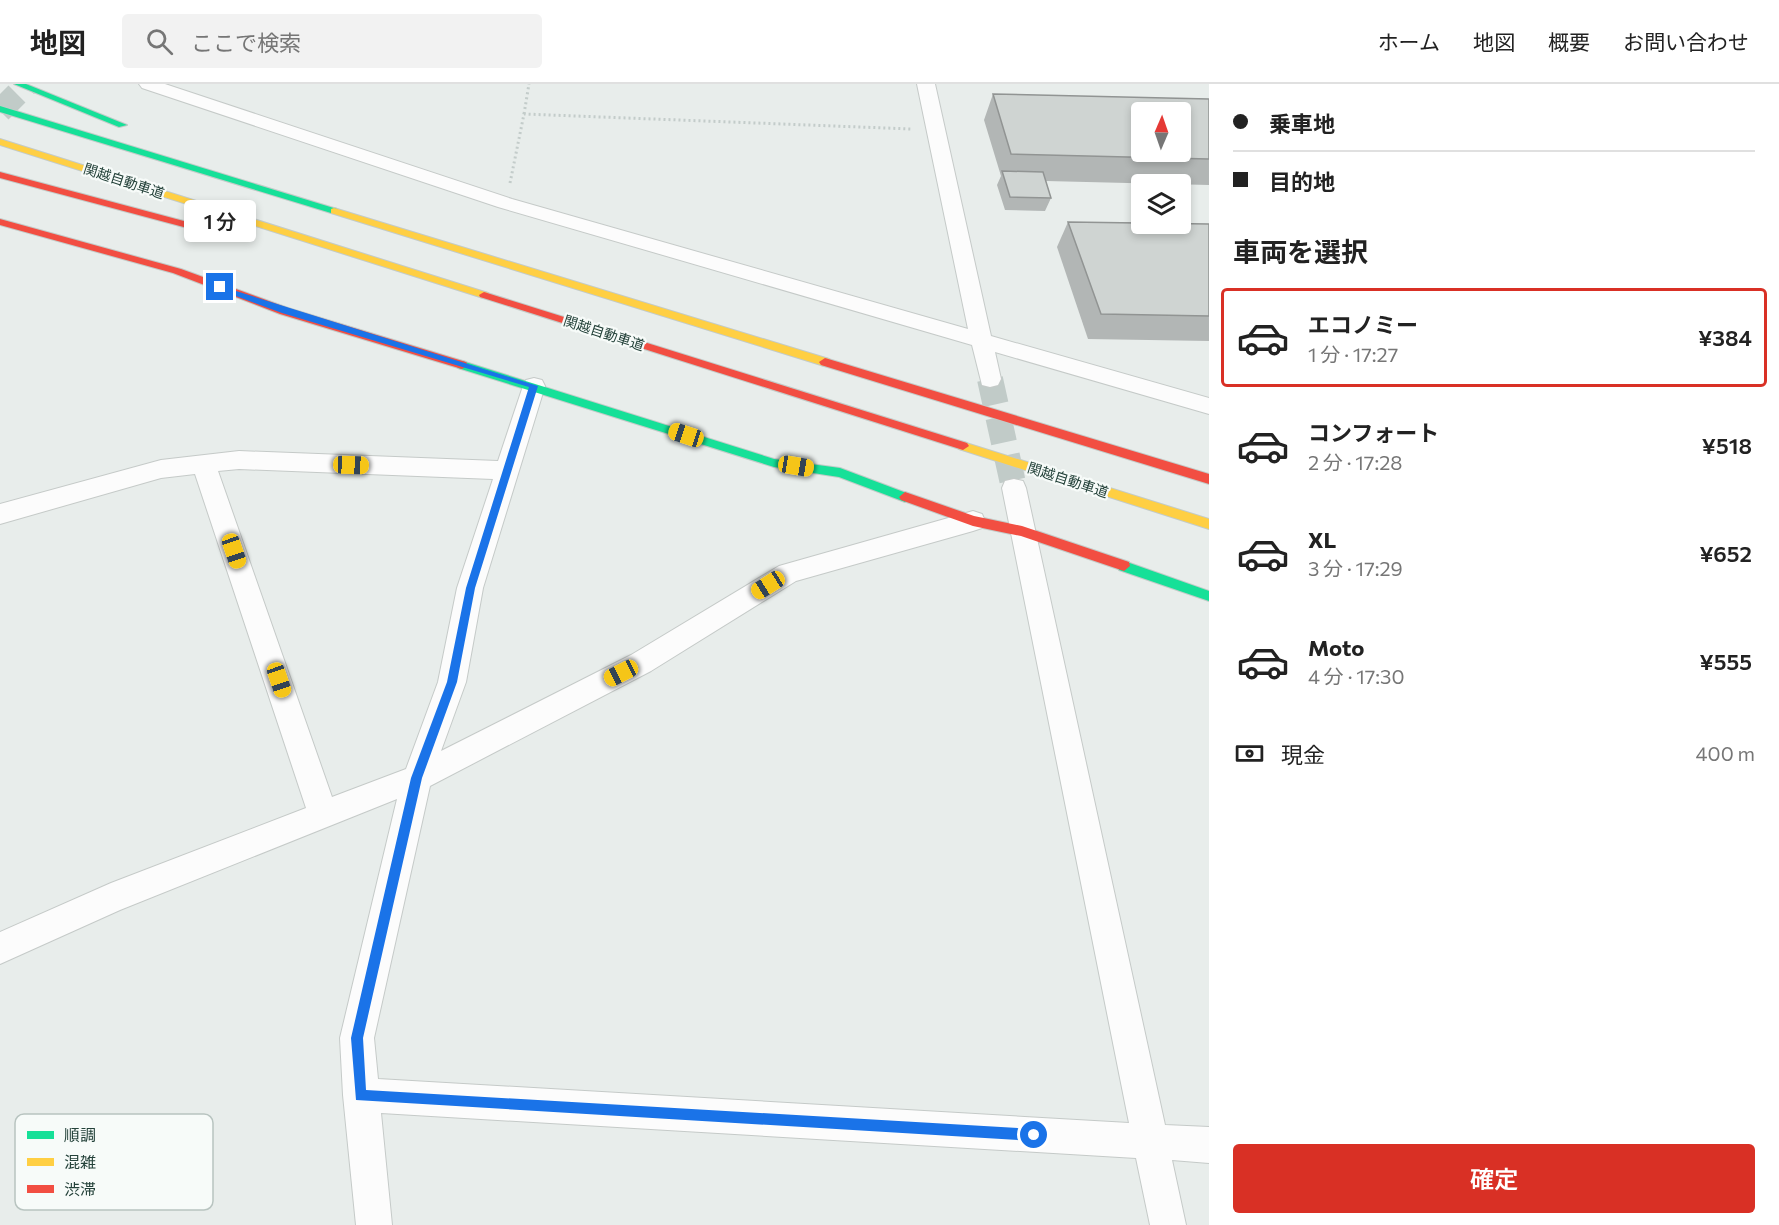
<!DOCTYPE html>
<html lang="ja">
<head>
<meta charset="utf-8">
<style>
  body { margin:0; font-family:Commissioner,"Noto Sans JP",sans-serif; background:#f2f2f2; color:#222; height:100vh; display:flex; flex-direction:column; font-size:22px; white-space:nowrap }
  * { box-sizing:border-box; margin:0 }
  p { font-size:20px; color:#767676 }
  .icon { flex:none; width:33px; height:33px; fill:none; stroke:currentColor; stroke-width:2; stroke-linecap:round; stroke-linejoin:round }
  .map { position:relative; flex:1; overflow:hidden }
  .details { display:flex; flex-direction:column; background:#fff; width:570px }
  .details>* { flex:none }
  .guide { display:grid; align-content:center; height:132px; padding:0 24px; background:#fff }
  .needle { width:39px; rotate:2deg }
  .controls { position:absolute; left:1131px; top:18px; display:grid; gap:12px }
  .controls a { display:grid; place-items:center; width:60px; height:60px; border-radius:6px; background:#fff; box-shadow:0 3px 9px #0003; font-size:30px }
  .end { position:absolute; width:27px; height:27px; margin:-14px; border:8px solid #1a73e8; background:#fff; box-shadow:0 0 0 3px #fff }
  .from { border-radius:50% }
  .bubble { position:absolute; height:42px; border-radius:6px; background:#fff; box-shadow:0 3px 9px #0003; font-size:20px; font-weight:600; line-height:42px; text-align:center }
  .car { position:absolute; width:18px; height:36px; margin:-18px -9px; border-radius:8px; box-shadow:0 0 4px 2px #0007; background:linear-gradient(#f5c518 24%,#345 0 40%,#f5c518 0 76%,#345 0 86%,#f5c518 0) }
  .guide b { display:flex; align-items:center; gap:21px; height:57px; font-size:22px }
  .guide b+b { border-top:2px solid #e0e0e0 }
  .guide i { width:15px; height:15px; background:#222 }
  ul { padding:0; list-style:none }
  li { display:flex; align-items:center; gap:18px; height:99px; margin:0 12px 9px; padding:0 12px; border:3px solid transparent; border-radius:6px }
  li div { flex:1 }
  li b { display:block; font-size:22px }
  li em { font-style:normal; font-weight:600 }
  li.on { border-color:#d93025 }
  li>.icon { width:54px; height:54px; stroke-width:1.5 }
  h2 { padding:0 24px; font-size:27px; line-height:72px }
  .pay { display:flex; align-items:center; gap:15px; height:66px; padding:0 24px; font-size:22px }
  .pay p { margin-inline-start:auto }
  .action { display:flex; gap:12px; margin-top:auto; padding:12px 24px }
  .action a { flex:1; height:69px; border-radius:6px; background:#d93025; color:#fff; font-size:24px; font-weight:600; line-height:69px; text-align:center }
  header { display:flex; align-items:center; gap:36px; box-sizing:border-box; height:84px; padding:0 30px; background:#fff; border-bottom:2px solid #e0e0e0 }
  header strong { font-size:28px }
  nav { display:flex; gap:33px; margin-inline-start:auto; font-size:21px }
  .search { width:420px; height:54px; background:#f2f2f2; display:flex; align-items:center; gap:15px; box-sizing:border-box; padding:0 21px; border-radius:6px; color:#767676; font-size:22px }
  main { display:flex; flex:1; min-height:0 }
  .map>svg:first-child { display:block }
</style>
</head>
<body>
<header>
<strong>地図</strong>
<div class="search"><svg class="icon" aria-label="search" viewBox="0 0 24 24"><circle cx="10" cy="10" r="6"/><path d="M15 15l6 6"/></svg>ここで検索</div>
<nav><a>ホーム</a><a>地図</a><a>概要</a><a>お問い合わせ</a></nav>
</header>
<main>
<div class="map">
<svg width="1209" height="1141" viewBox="0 0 1209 1141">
  <rect width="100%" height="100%" fill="#e8edeb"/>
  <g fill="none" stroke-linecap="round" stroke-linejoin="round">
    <polyline stroke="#c1cbc8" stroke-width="26" stroke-dasharray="26 13" stroke-linecap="butt" points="990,295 1014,404"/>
    <polyline stroke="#c1cbc8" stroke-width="24" stroke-dasharray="24 12" stroke-linecap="butt" points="0,27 27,0"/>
    <g stroke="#c5cac8" stroke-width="2">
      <g id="street">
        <polygon points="139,0 165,0 512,115 968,245 917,0 935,0 991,252 1209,314 1209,330 995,268 1001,295 998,301 990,303 982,301 972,261 498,123 142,4"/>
        <path d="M534,294L542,296L545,302L483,504L466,598L441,667L631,571L779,482L973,427L982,430L985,437L982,444L973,447L796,497L651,587L430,702L374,954L378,995L1129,1039L1002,404L1005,397L1014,395L1023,397L1026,404L1165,1041L1209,1043V1079L1172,1076L1186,1141H1150L1136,1074L381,1029L392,1141H356L343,1011L340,954L397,715L120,826L0,880V848L111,799L306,724L195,390L161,394L0,440V420L161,376L239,367L498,377L523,302L526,296ZM239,385L493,395L457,504L438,598L406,685L332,713L218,387Z"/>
      </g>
    </g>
    <g stroke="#c3cbc8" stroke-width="2">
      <g id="fast">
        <polygon points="14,0 26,0 127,41 119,43"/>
        <polygon points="0,22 337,125 339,127 337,129 331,129 0,28"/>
        <polygon points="462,277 774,375 840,384 909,410 911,413 905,418 839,393 774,383 458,284 456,281"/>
        <polygon points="1124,477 1209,507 1209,517 1119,486 1118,482"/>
      </g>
    </g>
    <g stroke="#c3cbc8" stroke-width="2">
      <g id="slow">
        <polygon points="0,55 488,209 489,211 484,214 480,213 0,61"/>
        <polygon points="334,124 829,275 831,278 825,282 821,281 331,129 331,125"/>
        <polygon points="963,358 1209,435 1209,445 959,365 957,362"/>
      </g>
    </g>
    <g stroke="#c3cbc8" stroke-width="2">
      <g id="jam">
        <polygon points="0,88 225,148 226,150 221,153 0,94"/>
        <polygon points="0,135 181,185 288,224 466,278 468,281 462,285 280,230 173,189 0,141"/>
        <polygon points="484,208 967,359 969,362 963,366 480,213 479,211"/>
        <polygon points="825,274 1209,390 1209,400 821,281 819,278"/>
        <polygon points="905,408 974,432 1022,442 1129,478 1130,482 1124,487 1021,452 973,442 901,416 899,413"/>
      </g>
    </g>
    <g stroke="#c3ccca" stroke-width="3" stroke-dasharray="2 3" stroke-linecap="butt">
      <polyline points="524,30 529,0"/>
      <polyline points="510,99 524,30 911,45"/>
    </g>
    <use href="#street" fill="#fcfcfc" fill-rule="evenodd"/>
    <use href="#fast" fill="#16e098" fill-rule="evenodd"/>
    <use href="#slow" fill="#ffcf43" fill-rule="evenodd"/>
    <use href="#jam" fill="#f24e42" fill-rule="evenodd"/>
  </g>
  <g fill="#b2b6b5">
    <polygon points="993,10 1209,15 1209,101 1046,97 1051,114 1045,127 1005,126 997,101 1001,92 984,36"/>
    <polygon points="1068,138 1209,140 1209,257 1088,255 1057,163"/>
  </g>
  <g fill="#cfd4d2" stroke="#919493" stroke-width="1.5" fill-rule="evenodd">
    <path d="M993,10L1209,15V75L1011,70ZM1142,28H1180V68H1142Z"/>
    <polygon points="1002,87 1043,88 1051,114 1010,113"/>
    <polygon points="1068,138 1209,140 1209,232 1101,230"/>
  </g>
  <polygon fill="#1a73e8" points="217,201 538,302 475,504 457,598 422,694 363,954 366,1006 1034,1045 1040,1051 1038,1056 1034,1057 356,1016 351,954 411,694 447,598 466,504 529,303 282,229 217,205"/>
  <g text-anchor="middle" stroke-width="4.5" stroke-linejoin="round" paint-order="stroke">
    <g font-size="14" fill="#24423a" stroke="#f7fbf9">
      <text transform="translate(124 97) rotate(18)" y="5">関越自動車道</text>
      <text transform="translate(604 249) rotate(18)" y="5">関越自動車道</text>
      <text transform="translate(1068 396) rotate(18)" y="5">関越自動車道</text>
    </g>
  </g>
  <rect x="15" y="1030" width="198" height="96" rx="9" fill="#f7fbf9" stroke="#b8c4c0" stroke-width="1.5"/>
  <rect x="27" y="1047" width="27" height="8" fill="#16e098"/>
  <rect x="27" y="1074" width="27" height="8" fill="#ffcf43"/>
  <rect x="27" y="1101" width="27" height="8" fill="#f24e42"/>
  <g font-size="16" fill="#24423a">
    <text x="64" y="1057">順調</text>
    <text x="64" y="1084">混雑</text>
    <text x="64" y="1111">渋滞</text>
  </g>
</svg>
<div class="controls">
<a><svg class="needle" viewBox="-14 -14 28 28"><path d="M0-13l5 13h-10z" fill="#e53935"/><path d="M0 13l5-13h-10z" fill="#767676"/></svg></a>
<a><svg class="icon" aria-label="layers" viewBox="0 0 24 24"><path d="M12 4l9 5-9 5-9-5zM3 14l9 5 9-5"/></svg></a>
</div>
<i class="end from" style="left:1034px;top:1051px"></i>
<i class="end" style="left:220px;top:203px"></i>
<div class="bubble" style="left:184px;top:116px;width:72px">1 分</div>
<i class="car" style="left:686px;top:351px;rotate:288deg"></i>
<i class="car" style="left:351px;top:381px;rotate:92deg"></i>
<i class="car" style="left:796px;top:382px;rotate:99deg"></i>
<i class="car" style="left:234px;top:467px;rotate:161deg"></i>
<i class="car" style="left:768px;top:501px;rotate:238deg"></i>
<i class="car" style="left:621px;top:589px;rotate:243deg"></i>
<i class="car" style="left:279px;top:596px;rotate:161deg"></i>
</div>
<section class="details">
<div class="guide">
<b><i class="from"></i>乗車地</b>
<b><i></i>目的地</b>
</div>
<h2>車両を選択</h2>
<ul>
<li class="on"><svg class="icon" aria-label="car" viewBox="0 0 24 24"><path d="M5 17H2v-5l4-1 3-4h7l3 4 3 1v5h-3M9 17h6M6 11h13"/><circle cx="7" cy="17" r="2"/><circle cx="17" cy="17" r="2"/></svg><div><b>エコノミー</b><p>1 分 · 17:27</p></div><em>¥384</em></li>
<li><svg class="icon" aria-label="car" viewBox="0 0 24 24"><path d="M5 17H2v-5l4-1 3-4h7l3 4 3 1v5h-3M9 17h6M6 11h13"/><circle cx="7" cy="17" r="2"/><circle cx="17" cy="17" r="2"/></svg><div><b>コンフォート</b><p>2 分 · 17:28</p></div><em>¥518</em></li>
<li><svg class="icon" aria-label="car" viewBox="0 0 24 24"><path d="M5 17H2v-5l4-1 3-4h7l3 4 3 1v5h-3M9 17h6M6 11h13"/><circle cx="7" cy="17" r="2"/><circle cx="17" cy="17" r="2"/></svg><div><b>XL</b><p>3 分 · 17:29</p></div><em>¥652</em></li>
<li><svg class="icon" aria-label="car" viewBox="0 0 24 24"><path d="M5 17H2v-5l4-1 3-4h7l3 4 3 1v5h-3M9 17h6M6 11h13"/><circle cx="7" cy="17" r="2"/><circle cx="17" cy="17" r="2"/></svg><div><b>Moto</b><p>4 分 · 17:30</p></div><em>¥555</em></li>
</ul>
<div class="pay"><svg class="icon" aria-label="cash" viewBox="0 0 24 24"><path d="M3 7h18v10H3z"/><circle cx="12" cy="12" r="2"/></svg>現金<p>400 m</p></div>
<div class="action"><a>確定</a></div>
</section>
</main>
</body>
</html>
